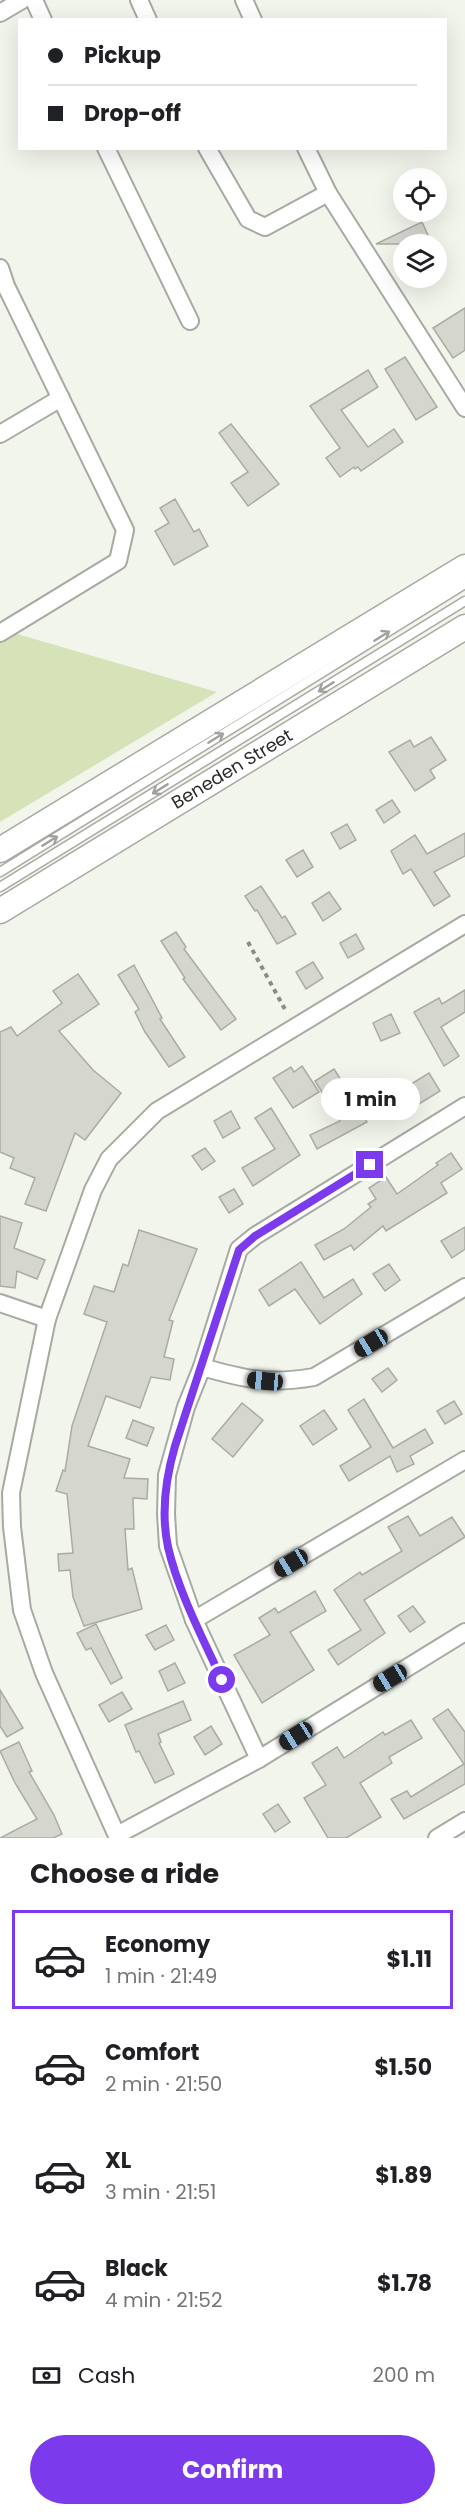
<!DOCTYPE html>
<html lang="en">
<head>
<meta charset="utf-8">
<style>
  body { margin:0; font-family:Poppins,sans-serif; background:#f2f2f2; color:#202124; height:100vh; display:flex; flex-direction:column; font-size:22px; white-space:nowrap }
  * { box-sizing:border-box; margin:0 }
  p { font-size:20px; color:#757577 }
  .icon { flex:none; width:33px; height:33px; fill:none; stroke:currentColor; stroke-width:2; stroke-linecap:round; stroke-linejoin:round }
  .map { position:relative; height:1838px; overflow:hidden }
  .side { display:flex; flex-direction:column; background:#fff; flex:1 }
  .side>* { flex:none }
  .top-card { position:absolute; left:18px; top:18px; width:429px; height:132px; border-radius:0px; box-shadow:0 6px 24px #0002; display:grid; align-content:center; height:132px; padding:0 30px; background:#fff }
  .fabs { position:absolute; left:393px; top:168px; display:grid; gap:12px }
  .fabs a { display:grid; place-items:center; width:54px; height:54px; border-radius:50%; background:#fff; box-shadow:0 6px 24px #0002; font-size:30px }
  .end { position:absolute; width:27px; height:27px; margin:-14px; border:8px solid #7c3aed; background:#fff; box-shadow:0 0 0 3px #fff }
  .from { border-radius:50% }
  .bubble { position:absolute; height:42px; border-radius:21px; background:#fff; box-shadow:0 6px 24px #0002; font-size:20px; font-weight:700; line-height:42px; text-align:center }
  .car { position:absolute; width:18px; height:36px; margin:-18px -9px; border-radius:8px; box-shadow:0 0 4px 2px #0007; background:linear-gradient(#222 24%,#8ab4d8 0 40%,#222 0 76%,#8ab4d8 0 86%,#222 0) }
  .top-card b { display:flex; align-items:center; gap:21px; height:57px; font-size:22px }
  .top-card b+b { border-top:2px solid #e0e0e0 }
  .top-card i { width:15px; height:15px; background:#202124 }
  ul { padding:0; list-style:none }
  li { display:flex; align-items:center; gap:18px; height:99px; margin:0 12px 9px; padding:0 18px; border:3px solid transparent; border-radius:0px }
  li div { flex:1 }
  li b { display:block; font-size:22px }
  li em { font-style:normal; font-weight:700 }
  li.on { border-color:#7c3aed }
  li>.icon { width:54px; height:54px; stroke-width:1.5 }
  h2 { padding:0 30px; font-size:27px; line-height:72px }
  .pay { display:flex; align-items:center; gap:15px; height:66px; padding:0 30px; font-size:22px }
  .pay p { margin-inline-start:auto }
  .cta { display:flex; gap:12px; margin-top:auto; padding:12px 30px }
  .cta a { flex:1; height:69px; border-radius:36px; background:#7c3aed; color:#fff; font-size:24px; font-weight:700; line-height:69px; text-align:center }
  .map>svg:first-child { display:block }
</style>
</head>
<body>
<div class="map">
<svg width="465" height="1838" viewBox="0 0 465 1838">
  <rect width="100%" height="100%" fill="#f2f5ec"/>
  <polygon fill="#d6e3b8" points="0,629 217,692 0,822"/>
  <g fill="#d5d7cf" stroke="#a9aca4" stroke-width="1.5">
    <polygon points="422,222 432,244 376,244"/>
    <polygon points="465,308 465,350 453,358 433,328"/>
    <polygon points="405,357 437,407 416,420 385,369"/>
    <polygon points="368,370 378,387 341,410 368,447 394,429 403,442 361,471 358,467 355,469 354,467 340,477 326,458 340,448 310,406"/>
    <polygon points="231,424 279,484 248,506 231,483 248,472 219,433"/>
    <polygon points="175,499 194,532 199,529 208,546 174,565 155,531 169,523 160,508"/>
    <polygon points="431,737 446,760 430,770 435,778 415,791 389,752 410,740 414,747"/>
    <polygon points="392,800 400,812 384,823 376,810"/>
    <polygon points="347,824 356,840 340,849 331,833"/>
    <polygon points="465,833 465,856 434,872 450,896 434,906 411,869 403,874 391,851 415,835 427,854"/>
    <polygon points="303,850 313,867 297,877 286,860"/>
    <polygon points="261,886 282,918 285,916 296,934 277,944 257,910 255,911 245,896"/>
    <polygon points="329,892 341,909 323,921 312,903"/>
    <polygon points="176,932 186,947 184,949 236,1019 221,1030 183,979 185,978 161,941"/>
    <polygon points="356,934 364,949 348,958 340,943"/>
    <polygon points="313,962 323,978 306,989 296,972"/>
    <polygon points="134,965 162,1018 160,1019 185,1057 169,1067 145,1032 135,1012 139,1009 118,975"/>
    <polygon points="78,974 99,1004 59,1031 93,1070 121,1093 85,1140 75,1133 46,1211 25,1204 35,1178 10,1168 14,1158 0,1152 0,1032 11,1027 17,1036 62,1003 53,991"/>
    <polygon points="465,990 465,1012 441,1027 459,1056 444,1066 414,1012 439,998 442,1004"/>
    <polygon points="391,1014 400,1033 381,1041 373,1023"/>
    <polygon points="302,1066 319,1092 293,1108 273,1078 291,1067 294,1072"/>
    <polygon points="334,1069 355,1102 390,1080 400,1097 365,1119 367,1122 317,1149 310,1135 340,1121 315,1081"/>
    <polygon points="429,1073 440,1091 419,1104 408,1086"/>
    <polygon points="271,1108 300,1155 253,1186 242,1168 275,1149 255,1118"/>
    <polygon points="231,1111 240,1128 223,1138 214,1121"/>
    <polygon points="205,1148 215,1161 202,1170 192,1156"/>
    <polygon points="451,1153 462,1169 441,1183 447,1193 386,1231 383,1226 354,1250 351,1245 324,1260 315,1245 344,1229 371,1207 368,1204 376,1199 369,1188 386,1177 397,1194 438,1165 436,1163"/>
    <polygon points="234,1189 243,1204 229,1213 219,1197"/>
    <polygon points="0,1216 22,1223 14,1248 45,1260 37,1279 17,1271 15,1288 0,1286"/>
    <polygon points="465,1227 465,1249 452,1258 441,1241"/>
    <polygon points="139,1230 197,1249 169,1320 173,1321 164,1357 174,1359 170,1380 151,1377 140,1408 106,1396 88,1446 130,1459 124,1478 148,1479 147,1499 133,1498 134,1529 125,1529 128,1570 132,1568 142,1609 84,1626 73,1597 70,1570 59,1571 58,1554 73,1553 67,1494 56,1491 63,1470 65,1471 72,1426 107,1322 84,1314 94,1286 114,1292 123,1264 128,1266"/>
    <polygon points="301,1262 324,1298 353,1279 362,1294 320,1324 295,1289 269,1306 259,1290"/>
    <polygon points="389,1264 400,1280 385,1291 373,1274"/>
    <polygon points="388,1368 397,1380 382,1392 372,1379"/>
    <polygon points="364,1399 393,1448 425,1429 433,1443 410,1456 414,1464 397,1472 390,1456 349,1481 340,1466 371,1447 348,1410"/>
    <polygon points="454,1401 462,1414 445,1424 437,1411"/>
    <polygon points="242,1403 263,1420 233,1457 212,1439"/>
    <polygon points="324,1410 337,1429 313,1445 300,1426"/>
    <polygon points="133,1420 154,1428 147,1446 126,1438"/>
    <polygon points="408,1516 420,1536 452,1517 465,1537 364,1600 385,1633 338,1665 328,1650 361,1630 334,1590 360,1572 362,1575 402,1551 388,1527"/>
    <polygon points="315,1591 326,1611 290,1632 314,1670 262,1703 234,1655 270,1635 259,1618 275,1608 278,1613"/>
    <polygon points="413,1606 425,1622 410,1632 398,1616"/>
    <polygon points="96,1624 122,1678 111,1684 91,1648 86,1650 77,1633"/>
    <polygon points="166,1625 174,1640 155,1650 146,1635"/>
    <polygon points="175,1663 185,1683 168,1691 159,1671"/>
    <polygon points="0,1690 23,1728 7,1737 0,1726"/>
    <polygon points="122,1692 132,1709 109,1722 99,1705"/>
    <polygon points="183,1701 191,1720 158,1734 161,1742 159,1743 174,1774 155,1783 139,1751 136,1752 125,1725"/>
    <polygon points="448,1709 465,1732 465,1784 404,1819 391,1799 407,1791 411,1797 464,1764 433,1719"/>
    <polygon points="411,1720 422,1738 389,1757 392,1763 360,1783 381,1817 346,1838 328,1838 304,1798 326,1785 312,1763 337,1747 344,1758 383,1732 385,1735"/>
    <polygon points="211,1726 222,1744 205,1755 194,1737"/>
    <polygon points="19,1742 32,1771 29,1772 54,1815 62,1834 53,1838 0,1838 37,1819 15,1783 0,1751"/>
    <polygon points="278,1804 290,1822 275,1832 263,1814"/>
  </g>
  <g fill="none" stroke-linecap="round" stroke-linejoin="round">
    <g stroke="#a7aaa2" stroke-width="11">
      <g id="service">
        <polyline points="0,872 465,584"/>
        <polyline points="0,887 465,601"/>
      </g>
    </g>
    <g stroke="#a7aaa2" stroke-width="20">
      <g id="minor">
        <polyline points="34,0 43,20"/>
        <polyline points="139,0 148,20"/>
        <polyline points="244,0 253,20"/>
        <polyline points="0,13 22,0"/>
        <polyline points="106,148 190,321"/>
        <polyline points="207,148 248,219 265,227 328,193"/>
        <polyline points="306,148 328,193 465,408"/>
        <polyline points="0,268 6,286 125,530 118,561 0,633"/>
        <polyline points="0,434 61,398"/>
        <polyline points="0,1303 47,1319"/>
        <path d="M202,1367C244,1379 269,1385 314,1377L465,1287"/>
        <polyline points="194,1620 465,1460"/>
        <polyline points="259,1759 194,1620 168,1546 166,1514 167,1475 186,1407 202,1367 239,1249 255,1236 465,1106"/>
        <polyline points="117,1835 259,1759 465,1632"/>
        <polyline points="118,1838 44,1673 22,1610 12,1527 11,1493 47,1319 93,1190 109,1159 157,1111 465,924"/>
        <polyline points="437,1838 465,1821"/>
      </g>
    </g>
    <g stroke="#a7aaa2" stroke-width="27">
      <g id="secondary">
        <polyline points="0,850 465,567"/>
        <polyline points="0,911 465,627"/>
      </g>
    </g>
    <polyline stroke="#8a8c86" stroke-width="4" stroke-dasharray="4.5 4.5" stroke-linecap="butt" points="248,942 287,1013"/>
    <use href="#service" stroke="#fff" stroke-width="8"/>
    <use href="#minor" stroke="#fff" stroke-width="16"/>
    <use href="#secondary" stroke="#fff" stroke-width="24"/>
  </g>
  <defs><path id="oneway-shaft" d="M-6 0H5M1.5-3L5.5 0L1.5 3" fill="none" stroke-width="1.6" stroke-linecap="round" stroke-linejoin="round" transform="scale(1.5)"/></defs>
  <g stroke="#a0a09f">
    <use href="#oneway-shaft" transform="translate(382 636) rotate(-32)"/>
    <use href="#oneway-shaft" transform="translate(326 687) rotate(148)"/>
    <use href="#oneway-shaft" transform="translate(216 738) rotate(-32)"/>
    <use href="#oneway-shaft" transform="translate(160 789) rotate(148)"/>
    <use href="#oneway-shaft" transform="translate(50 841) rotate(-32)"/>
  </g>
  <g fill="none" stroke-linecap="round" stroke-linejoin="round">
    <path stroke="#7c3aed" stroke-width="8" d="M222,1680C203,1639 178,1591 168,1547C161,1514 166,1477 175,1446L239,1250L255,1236L370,1165"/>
  </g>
  <g text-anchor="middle" stroke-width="6" stroke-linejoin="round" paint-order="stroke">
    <g font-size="18" fill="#2b2c29" stroke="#fff">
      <text transform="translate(232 769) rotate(-31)" y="6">Beneden Street</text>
    </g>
  </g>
</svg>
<div class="fabs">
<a><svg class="icon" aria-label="locate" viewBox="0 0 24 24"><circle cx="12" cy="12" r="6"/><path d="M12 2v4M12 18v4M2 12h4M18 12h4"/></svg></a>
<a><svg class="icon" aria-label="layers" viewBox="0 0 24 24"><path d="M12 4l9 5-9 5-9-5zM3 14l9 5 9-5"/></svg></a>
</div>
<i class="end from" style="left:222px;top:1680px"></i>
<i class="end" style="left:370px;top:1165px"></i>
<div class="bubble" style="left:321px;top:1078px;width:99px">1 min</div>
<i class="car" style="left:371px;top:1343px;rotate:239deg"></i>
<i class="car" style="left:265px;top:1381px;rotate:275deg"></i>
<i class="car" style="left:291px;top:1563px;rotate:239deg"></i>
<i class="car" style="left:390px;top:1678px;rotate:239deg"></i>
<i class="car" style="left:296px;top:1736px;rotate:238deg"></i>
<div class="top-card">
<b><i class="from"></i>Pickup</b>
<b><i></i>Drop-off</b>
</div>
</div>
<section class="side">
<h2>Choose a ride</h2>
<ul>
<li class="on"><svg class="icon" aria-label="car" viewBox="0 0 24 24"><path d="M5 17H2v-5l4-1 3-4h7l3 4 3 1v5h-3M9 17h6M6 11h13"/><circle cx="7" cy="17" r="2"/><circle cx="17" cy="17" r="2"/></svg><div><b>Economy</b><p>1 min · 21:49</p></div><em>$1.11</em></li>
<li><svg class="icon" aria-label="car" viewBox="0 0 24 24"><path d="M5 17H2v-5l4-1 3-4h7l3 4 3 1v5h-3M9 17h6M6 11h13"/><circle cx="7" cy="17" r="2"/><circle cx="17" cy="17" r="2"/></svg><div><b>Comfort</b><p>2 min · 21:50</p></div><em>$1.50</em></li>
<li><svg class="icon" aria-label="car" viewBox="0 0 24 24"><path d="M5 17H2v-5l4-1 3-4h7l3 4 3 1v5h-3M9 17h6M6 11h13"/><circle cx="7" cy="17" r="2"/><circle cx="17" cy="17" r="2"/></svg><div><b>XL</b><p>3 min · 21:51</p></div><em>$1.89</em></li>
<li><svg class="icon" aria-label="car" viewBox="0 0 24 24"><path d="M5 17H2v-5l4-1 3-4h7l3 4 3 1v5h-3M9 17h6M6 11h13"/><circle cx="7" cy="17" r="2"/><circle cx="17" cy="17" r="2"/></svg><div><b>Black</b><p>4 min · 21:52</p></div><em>$1.78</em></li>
</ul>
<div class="pay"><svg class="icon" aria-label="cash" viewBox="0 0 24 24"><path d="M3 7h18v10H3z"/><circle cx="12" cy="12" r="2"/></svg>Cash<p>200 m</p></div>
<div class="cta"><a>Confirm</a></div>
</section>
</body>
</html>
